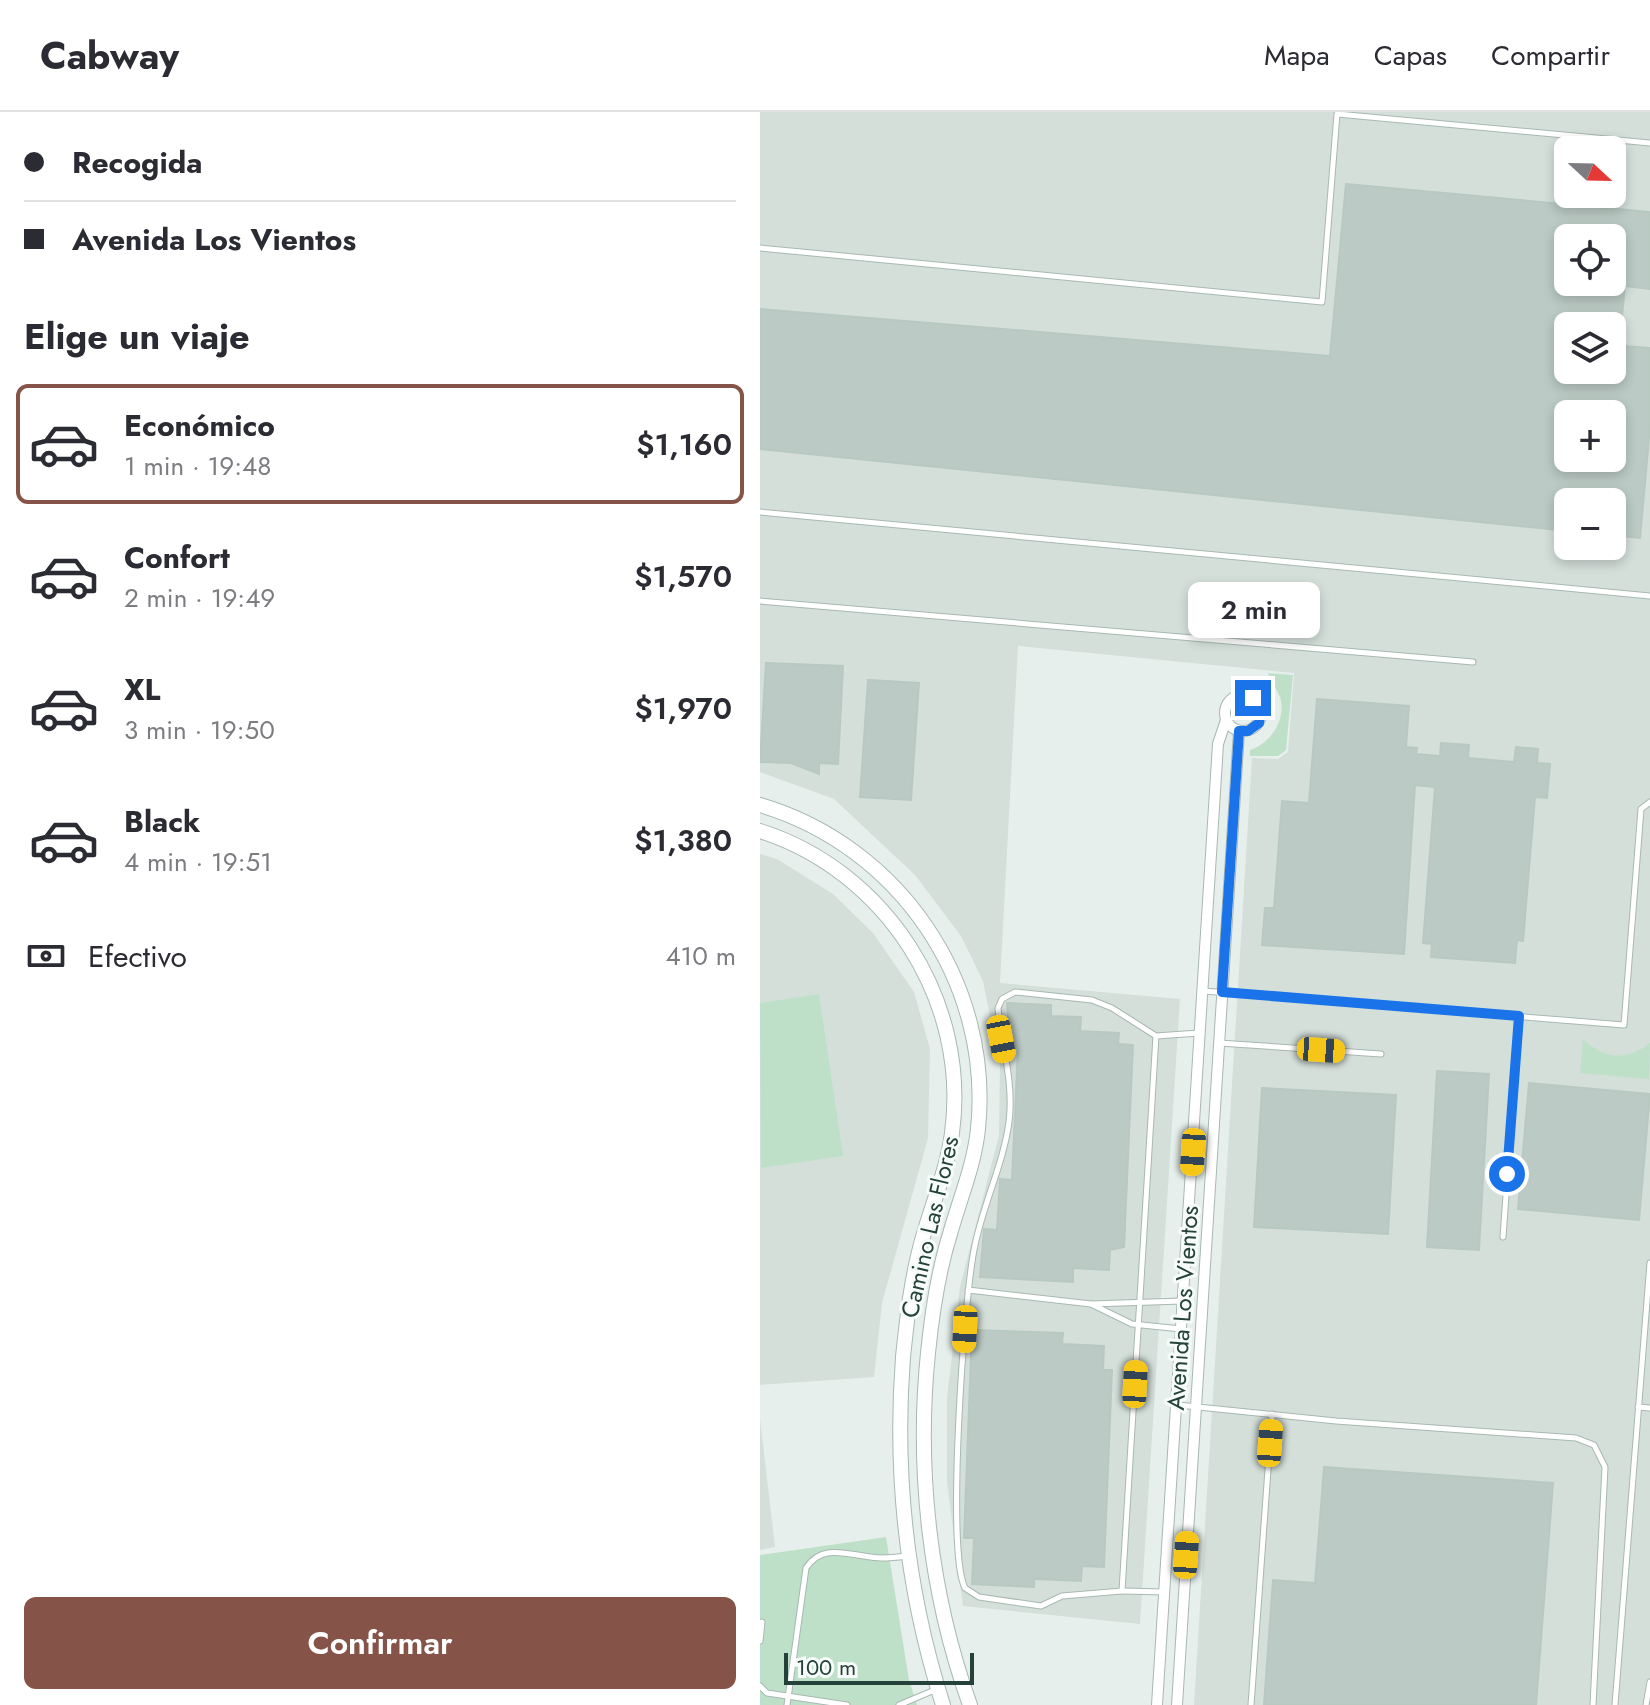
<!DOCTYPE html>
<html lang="es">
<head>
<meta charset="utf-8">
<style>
  body { margin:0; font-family:Jost,sans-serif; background:#f7f7f7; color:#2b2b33; height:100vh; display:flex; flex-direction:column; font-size:30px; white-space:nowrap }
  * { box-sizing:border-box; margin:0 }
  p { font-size:26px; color:#7c7c81 }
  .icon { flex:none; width:44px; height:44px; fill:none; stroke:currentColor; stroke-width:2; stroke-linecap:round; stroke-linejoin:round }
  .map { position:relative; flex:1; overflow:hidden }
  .panel { display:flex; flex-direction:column; background:#fff; width:760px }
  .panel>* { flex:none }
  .top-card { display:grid; align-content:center; height:176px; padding:0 24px; background:#fff }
  .needle { width:52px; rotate:112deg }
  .fabs { position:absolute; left:794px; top:24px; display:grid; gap:16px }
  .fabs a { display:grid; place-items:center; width:72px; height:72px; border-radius:12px; background:#fff; box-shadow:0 4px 12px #0003; font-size:40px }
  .scale { position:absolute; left:24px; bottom:20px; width:190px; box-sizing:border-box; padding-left:8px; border:4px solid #24423a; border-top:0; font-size:22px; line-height:28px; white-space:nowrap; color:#24423a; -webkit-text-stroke:6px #f7fbf9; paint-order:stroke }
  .end { position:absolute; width:36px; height:36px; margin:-18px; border:10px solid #1a73e8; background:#fff; box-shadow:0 0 0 4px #fff }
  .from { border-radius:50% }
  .bubble { position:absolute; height:56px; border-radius:12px; background:#fff; box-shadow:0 4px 12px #0003; font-size:26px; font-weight:600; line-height:56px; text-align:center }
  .car { position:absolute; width:24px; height:48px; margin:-24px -12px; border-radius:10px; box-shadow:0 0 6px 2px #0007; background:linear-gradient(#f5c518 24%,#345 0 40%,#f5c518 0 76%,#345 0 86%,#f5c518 0) }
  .top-card b { display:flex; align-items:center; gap:28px; height:76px; font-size:30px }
  .top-card b+b { border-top:2px solid #e1e1e2 }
  .top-card i { width:20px; height:20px; background:#2b2b33 }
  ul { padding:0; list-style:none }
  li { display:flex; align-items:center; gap:24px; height:120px; margin:0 16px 12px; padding:0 8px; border:4px solid transparent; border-radius:12px }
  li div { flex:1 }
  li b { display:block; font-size:30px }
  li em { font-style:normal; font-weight:600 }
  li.selected { border-color:#855347 }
  li>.icon { width:72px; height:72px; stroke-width:1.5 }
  h2 { padding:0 24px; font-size:36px; line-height:96px }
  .pay { display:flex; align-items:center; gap:20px; height:88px; padding:0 24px; font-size:30px }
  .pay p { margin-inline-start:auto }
  .action { display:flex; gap:16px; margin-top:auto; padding:16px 24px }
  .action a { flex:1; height:92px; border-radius:12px; background:#855347; color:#fff; font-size:32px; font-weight:600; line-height:92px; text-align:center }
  header { display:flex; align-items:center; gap:48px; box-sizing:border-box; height:112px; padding:0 40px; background:#fff; border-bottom:2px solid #e1e1e2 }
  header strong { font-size:38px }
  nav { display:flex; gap:44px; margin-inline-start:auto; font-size:28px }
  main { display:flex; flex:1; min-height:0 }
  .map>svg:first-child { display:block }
</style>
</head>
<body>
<header>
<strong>Cabway</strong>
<nav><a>Mapa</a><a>Capas</a><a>Compartir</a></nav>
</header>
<main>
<section class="panel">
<div class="top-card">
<b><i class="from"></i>Recogida</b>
<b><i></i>Avenida Los Vientos</b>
</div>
<h2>Elige un viaje</h2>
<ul>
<li class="selected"><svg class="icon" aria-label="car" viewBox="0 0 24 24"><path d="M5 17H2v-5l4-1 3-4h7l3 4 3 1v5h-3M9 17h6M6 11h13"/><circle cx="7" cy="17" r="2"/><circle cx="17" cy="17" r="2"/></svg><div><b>Económico</b><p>1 min · 19:48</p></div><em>$1,160</em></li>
<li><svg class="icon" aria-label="car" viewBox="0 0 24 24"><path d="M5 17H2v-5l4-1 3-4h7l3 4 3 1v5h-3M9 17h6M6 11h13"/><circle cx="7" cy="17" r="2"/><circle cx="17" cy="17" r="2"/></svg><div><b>Confort</b><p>2 min · 19:49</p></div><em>$1,570</em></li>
<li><svg class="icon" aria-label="car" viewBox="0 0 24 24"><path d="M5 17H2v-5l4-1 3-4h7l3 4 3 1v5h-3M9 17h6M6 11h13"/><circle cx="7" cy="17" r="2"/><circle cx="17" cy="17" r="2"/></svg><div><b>XL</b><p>3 min · 19:50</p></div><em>$1,970</em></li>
<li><svg class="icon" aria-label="car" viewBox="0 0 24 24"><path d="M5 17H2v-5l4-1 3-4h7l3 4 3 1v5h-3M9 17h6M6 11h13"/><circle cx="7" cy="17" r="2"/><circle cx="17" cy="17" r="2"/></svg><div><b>Black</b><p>4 min · 19:51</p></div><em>$1,380</em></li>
</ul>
<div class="pay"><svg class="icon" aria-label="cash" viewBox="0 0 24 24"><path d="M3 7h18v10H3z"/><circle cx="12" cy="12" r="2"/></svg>Efectivo<p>410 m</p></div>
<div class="action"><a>Confirmar</a></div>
</section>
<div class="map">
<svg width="890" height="1593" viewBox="0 0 890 1593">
  <rect width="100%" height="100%" fill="#e6efeb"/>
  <g fill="#d4dfda" fill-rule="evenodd">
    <path d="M0,0H890V1593H434L492,646L518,647L528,640L534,561L258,534L240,871L420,887L380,1512L203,1494L187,1370V1286L200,1175L239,1023L240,953L223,869L201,824L155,763L74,687L0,660ZM808,38H852V82H808ZM808,126H852V170H808ZM808,214H852V258H808ZM808,302H852V346H808ZM808,390H852V434H808Z"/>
    <polygon points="0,742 17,747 73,782 113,821 154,880 170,937 168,1026 122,1191 114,1265 0,1273"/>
    <polygon points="0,1307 15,1435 0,1438"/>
  </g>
  <g fill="#bfe0c8">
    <path d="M508,561L533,563L526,638L518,644H490V638C511,631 527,607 520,585C517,576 510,570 508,561Z"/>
    <polygon points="59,882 83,1044 1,1056 0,891"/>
    <path d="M823,927C845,948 866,949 890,931L889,967L820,961Z"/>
    <polygon points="126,1425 149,1568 157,1593 0,1593 0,1443"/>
  </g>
  <g fill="#bbcac4" stroke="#b8c9c2" stroke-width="2" fill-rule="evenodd">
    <path d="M586,72L890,100V177L865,174L861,214H808V258H852V233L890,236V315L880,426L852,423V390H808V419L0,337V197L570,244ZM808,126H852V170H808ZM808,302H852V346H808Z"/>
    <polygon points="6,551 83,554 78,652 59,651 59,662 31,651 0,650"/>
    <polygon points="108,568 159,571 151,688 100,685"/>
    <polygon points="557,587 649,594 646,635 657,636 656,642 680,644 681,631 709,633 708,646 754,650 756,635 778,637 777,651 790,652 787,686 775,685 763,829 757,828 755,851 671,845 672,832 663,831 675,675 655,673 644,842 502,833 505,796 514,796 522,689 549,691"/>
    <polygon points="247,891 291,893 291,904 321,905 320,919 359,921 358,932 373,933 364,1135 350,1138 349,1158 313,1156 313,1170 220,1165 224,1117 237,1118 240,1067 252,1068 258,936 250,936"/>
    <polygon points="677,959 729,962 719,1138 667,1135"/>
    <polygon points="769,971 890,982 879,1108 758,1097"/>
    <polygon points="502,976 636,983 628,1122 494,1115"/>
    <polygon points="212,1218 303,1221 302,1232 344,1234 343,1258 352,1258 344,1455 322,1454 321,1469 274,1467 274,1475 212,1472 214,1426 204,1426"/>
    <polygon points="564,1355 793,1371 776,1593 504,1593 513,1468 555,1471"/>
  </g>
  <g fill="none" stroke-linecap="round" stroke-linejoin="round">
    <g stroke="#a8b8b2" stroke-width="7">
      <g id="service">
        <polyline points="0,136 562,190 577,2 890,31"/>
        <polyline points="0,400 890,484"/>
        <polyline points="0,489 713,550"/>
        <polyline points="444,879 864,913 881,697 890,690"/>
        <path d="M255,880L332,888L352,896L396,924L362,1479L302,1484L281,1494L219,1485L205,1476C186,1440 204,1187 214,1138C222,1094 243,1054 249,1010C254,971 242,935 238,896L242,887Z"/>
        <polyline points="396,924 439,921"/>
        <polyline points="459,931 621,942"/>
        <polyline points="743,1125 759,904"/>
        <polyline points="208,1178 331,1192"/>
        <polyline points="421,1217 372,1212 331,1192 422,1189"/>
        <polyline points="418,1293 576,1309 816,1326 834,1333 845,1355 833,1593"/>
        <polyline points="878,1295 890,1296"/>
        <polyline points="362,1479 405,1480"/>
        <polyline points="0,1529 2,1510"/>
        <polyline points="0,1574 7,1581 87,1593"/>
        <path d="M27,1593L46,1456C64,1428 94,1446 122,1446C130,1446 139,1445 147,1444"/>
        <polyline points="139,1593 177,1577"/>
        <polyline points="491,1593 512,1302"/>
        <polyline points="855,1593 890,1151"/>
        <polyline points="886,1593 890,1570"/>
      </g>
    </g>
    <g stroke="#a8b8b2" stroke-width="12">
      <g id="minor">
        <circle cx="483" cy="601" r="18"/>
        <polyline points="397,1593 458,632 466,608"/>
        <polyline points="417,1593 479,619"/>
      </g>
    </g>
    <g stroke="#a8b8b2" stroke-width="16">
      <g id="tertiary">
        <path d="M0,693C139,734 233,871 218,1017C214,1054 200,1086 190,1122C178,1160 172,1201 168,1241C156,1358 170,1482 210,1593"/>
        <path d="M0,719C126,759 210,889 192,1021C187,1059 171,1094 161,1132C151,1169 147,1207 143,1245C134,1363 147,1480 183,1593"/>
      </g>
    </g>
    <use href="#service" stroke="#fff" stroke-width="5"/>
    <use href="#minor" stroke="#fff" stroke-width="10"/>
    <use href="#tertiary" stroke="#fff" stroke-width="14"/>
  </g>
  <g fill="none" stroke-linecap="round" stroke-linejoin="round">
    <polyline stroke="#1a73e8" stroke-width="10" points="493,586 501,597 499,611 488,619 479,619 462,880 759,904 747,1062"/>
  </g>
  <g text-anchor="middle" stroke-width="6" stroke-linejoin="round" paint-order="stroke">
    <g font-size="24" fill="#24423a" stroke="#f7fbf9">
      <text transform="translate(170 1115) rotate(-77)" y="8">Camino Las Flores</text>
      <text transform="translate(423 1196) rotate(-86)" y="8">Avenida Los Vientos</text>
    </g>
  </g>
</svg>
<div class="fabs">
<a><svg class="needle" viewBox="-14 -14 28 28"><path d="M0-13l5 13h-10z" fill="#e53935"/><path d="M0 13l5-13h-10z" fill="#7c7c81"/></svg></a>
<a><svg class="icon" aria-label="locate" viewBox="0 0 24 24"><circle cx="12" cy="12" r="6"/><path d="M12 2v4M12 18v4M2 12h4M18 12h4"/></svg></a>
<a><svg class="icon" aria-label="layers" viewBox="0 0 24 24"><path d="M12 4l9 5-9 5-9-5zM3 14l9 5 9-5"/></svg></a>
<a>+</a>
<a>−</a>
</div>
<div class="scale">100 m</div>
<i class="end from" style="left:747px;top:1062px"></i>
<i class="end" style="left:493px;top:586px"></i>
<div class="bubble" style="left:428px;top:470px;width:132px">2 min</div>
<i class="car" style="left:241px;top:927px;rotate:169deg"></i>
<i class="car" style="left:561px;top:938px;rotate:94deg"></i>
<i class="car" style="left:433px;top:1040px;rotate:184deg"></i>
<i class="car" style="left:205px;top:1217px;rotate:183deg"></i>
<i class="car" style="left:375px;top:1272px;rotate:3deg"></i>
<i class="car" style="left:510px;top:1331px;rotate:4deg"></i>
<i class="car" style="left:426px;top:1443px;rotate:4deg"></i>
</div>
</main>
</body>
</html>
